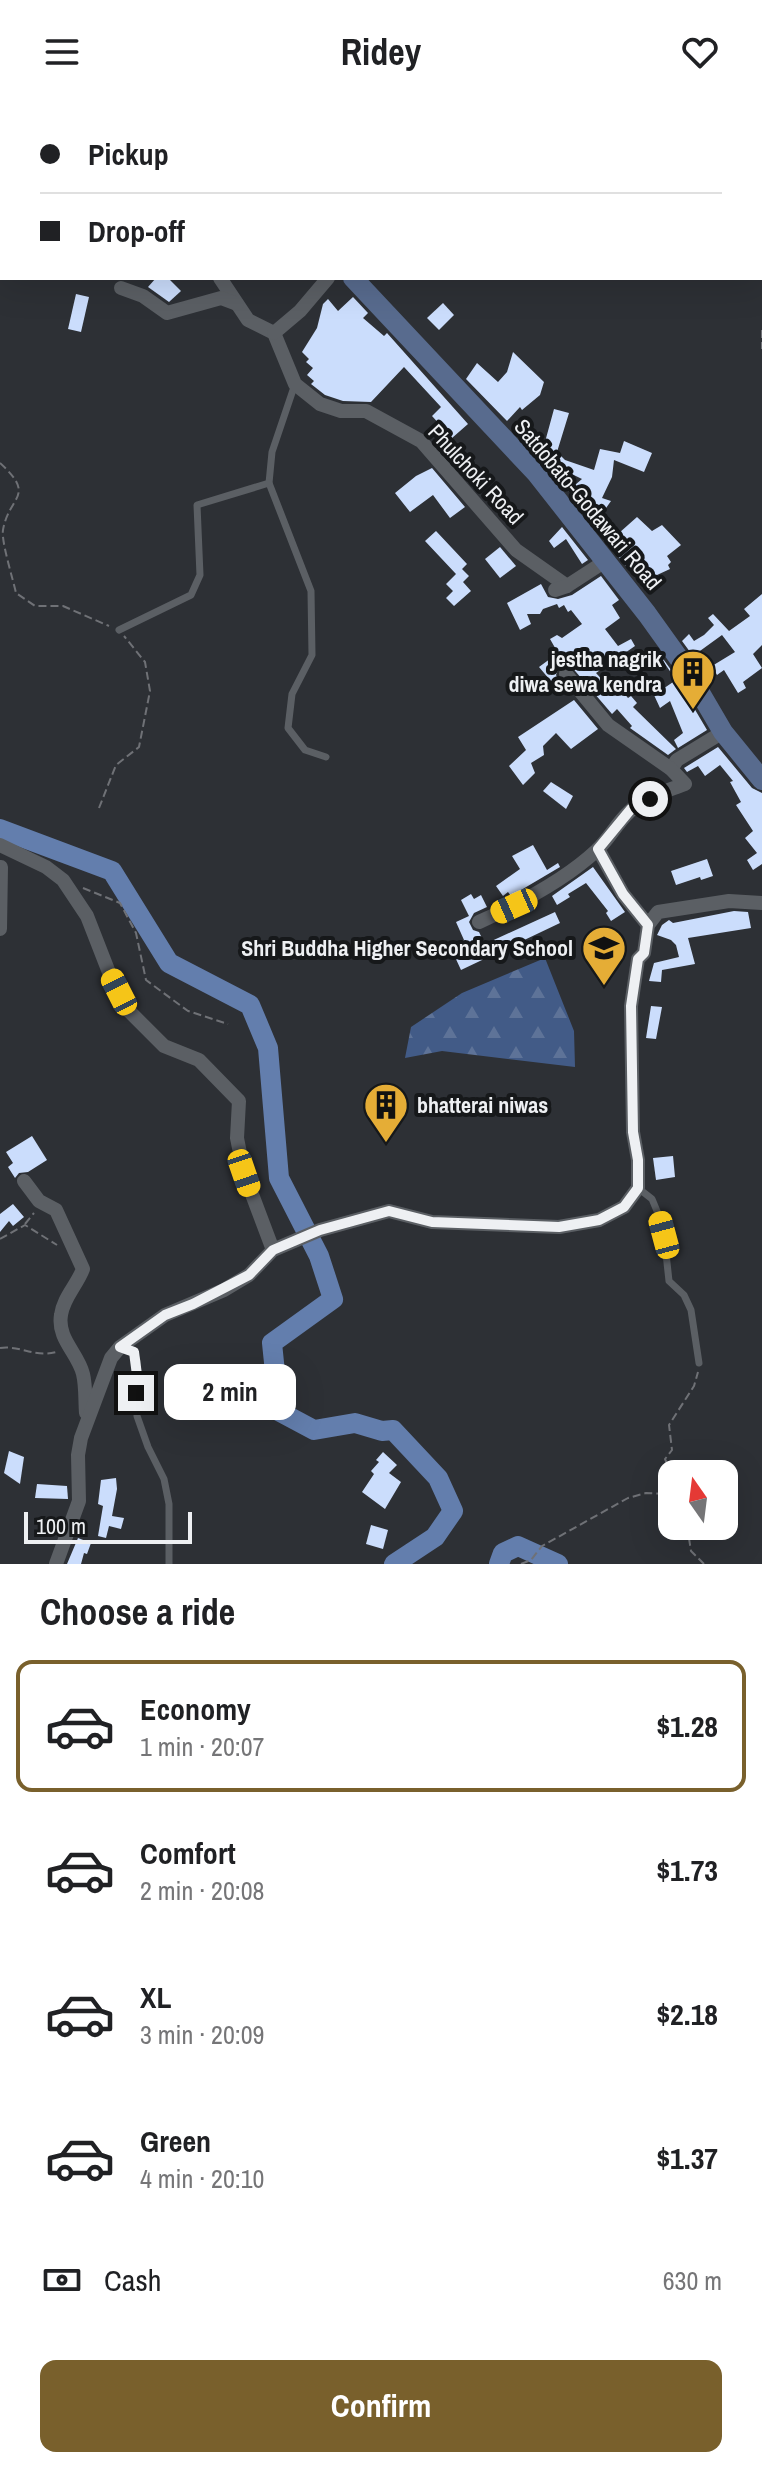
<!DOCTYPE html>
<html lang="en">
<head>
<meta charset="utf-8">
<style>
  body { margin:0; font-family:"Archivo Narrow",sans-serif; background:#f2f2f2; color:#202124; height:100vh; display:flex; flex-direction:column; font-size:30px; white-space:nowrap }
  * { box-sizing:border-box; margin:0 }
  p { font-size:26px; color:#757577 }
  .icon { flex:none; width:44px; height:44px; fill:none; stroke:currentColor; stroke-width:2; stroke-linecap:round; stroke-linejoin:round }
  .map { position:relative; height:1460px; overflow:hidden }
  .drawer { display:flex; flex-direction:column; background:#fff; flex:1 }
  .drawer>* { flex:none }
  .top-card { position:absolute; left:0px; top:0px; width:762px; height:176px; box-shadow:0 8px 32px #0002; display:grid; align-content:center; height:176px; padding:0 40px; background:#fff }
  .needle { width:52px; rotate:346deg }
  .controls { position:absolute; left:658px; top:1356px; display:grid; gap:16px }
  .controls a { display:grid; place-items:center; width:80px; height:80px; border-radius:16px; background:#fff; box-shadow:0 8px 32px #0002; font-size:40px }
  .scale { position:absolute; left:24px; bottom:20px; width:168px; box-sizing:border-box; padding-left:8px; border:4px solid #eef0f3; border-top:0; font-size:22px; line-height:28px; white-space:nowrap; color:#eef0f3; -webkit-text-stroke:6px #16181a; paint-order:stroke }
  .end { position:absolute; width:36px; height:36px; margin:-18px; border:10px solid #eef0f3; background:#111; box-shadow:0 0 0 4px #111 }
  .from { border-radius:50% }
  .bubble { position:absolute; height:56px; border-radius:16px; background:#fff; box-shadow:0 8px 32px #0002; font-size:26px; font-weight:700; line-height:56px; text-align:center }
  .car { position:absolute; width:24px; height:48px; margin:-24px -12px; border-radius:10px; box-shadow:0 0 6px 2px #0007; background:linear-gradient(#f5c518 24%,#345 0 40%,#f5c518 0 76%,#345 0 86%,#f5c518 0) }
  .top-card b { display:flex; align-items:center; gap:28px; height:76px; font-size:30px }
  .top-card b+b { border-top:2px solid #e0e0e0 }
  .top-card i { width:20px; height:20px; background:#202124 }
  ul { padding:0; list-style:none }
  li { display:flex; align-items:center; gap:24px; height:132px; margin:0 16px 12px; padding:0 24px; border:4px solid transparent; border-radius:16px }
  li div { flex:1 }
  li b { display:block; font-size:30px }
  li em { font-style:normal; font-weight:700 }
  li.on { border-color:#79602c }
  li>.icon { width:72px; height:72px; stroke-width:1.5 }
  h2 { padding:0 40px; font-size:36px; line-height:96px }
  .pay { display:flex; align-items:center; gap:20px; height:88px; padding:0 40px; font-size:30px }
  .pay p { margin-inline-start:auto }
  .action { display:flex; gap:16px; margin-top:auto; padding:16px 40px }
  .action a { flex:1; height:92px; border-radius:16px; background:#79602c; color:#fff; font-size:32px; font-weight:700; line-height:92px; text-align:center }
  header { display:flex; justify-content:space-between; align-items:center; height:104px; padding:0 40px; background:#fff; font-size:36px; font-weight:700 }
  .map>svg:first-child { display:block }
</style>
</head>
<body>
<header><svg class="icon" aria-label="menu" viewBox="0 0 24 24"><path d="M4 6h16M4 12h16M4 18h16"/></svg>Ridey<svg class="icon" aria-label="heart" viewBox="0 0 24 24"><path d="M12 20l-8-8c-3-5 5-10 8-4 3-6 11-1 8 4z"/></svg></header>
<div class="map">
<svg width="762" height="1460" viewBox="0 0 762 1460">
  <defs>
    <pattern id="forest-firs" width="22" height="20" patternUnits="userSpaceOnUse" patternTransform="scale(2)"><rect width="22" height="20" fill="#425b87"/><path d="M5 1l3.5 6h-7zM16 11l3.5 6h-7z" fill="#5e7398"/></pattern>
  </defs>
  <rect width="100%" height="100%" fill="#2d3035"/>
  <polygon fill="url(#forest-firs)" points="545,854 574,927 575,963 442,947 405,954 411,923 462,889"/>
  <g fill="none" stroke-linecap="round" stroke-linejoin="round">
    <g stroke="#637ead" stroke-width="20">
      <polyline points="0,725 112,767 169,859 250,901 268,944 279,1074 319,1152 333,1195 272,1239 276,1278 269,1302 314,1326 355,1319 382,1327 393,1326 438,1374 453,1407 435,1433 394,1460"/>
      <polyline points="499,1460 503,1449 518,1442 558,1460"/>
    </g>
  </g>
  <g fill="#cbddfc">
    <polygon points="156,174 168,174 181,187 169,198 148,183"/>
    <polygon points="76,190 89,193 81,228 68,225"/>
    <polygon points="353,193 368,209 363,214 384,232 387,229 468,320 452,334 432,312 441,303 404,263 371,298 343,297 325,291 311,280 314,277 307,271 313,264 306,258 309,255 302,248 317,224 323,200 328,195 338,207"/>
    <polygon points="443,199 454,211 439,226 427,214"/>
    <polygon points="513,248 544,278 540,291 522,306 520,303 507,317 466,275 477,259 498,278 507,268"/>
    <polygon points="554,305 569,309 557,348 565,356 594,366 600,345 620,349 624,337 652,349 644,368 614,356 612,373 602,394 611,397 599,414 607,424 614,422 619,429 637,413 652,427 662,421 681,441 667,452 671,458 668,461 670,465 657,471 653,480 644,480 630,467 576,399 578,397 568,387 582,375 551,360 537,347 545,338"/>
    <polygon points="432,364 465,403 450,414 433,391 410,408 395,389 416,372"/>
    <polygon points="562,423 588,456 582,460 566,435 554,444 549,437"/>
    <polygon points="436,427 467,460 462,465 469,472 463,478 471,487 454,502 446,494 453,487 446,480 456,470 425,437"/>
    <polygon points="500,443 516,462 500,474 485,455"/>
    <polygon points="601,472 619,496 612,501 620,514 605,525 618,542 631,535 635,542 596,569 617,592 622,587 628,594 631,592 637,599 633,603 676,645 668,651 630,624 632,622 617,605 612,610 570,561 559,563 556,571 559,577 555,582 539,563 558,549 550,535 557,531 562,534 582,520 571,506 568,508 564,501 559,504 557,500 543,505 540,510 527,510 531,520 520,526 507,499 541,480 548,493 558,495 572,491"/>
    <polygon points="762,490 762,541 753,550 762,564 743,578 746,584 738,589 724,566 717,571 712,562 735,548 722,531 693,552 682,537 689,530 694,537 704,531 714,521 708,514 713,510 729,527 750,512 744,505"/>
    <polygon points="656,545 674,570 707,626 678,644 674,636 683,629 670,597 660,604 654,591 676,576 663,557 654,562 648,551"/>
    <polygon points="574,596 598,625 571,645 556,629 543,642 544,651 531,659 535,669 523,681 509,662 526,646 518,633"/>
    <polygon points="718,643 752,684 762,689 762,760 753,766 747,756 757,749 745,734 753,727 736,701 741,698 730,678 733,677 720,661 705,672 698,662 687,668 684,664"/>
    <polygon points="551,678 573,692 566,705 543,687"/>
    <polygon points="533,741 547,766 558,759 560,763 511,792 508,788 503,792 496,782 520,765 512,752"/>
    <polygon points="707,755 713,772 701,776 700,773 676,781 671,767"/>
    <polygon points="593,763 625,808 611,817 606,809 608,807 586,779 568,790 570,793 557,801 552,792"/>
    <polygon points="471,790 474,795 481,791 487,803 474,809 469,818 473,826 479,828 485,840 555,808 560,819 461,866 455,853 464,850 458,838 464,836 456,818 469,812 461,796"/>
    <polygon points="734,807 748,808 751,824 688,834 695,860 662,866 661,878 649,877 654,859 679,853 676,841 671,836 657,831 662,821 669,816 673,819"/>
    <polygon points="651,902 662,903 656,935 646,934"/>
    <polygon points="32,1032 47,1056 28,1068 19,1069 15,1074 8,1063 13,1059 6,1048"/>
    <polygon points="673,1052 675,1073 656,1076 653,1054"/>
    <polygon points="13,1100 24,1113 13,1122 9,1117 0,1128 0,1110"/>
    <polygon points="9,1347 24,1353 20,1380 4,1369"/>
    <polygon points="383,1348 397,1361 389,1369 401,1378 385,1405 362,1388 374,1370 371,1367 379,1358 376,1356"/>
    <polygon points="116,1374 117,1385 112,1412 124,1414 121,1425 109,1422 106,1434 98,1432 103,1402 98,1400 101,1376"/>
    <polygon points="37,1380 67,1382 68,1395 35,1394"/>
    <polygon points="371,1421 388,1426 383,1445 366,1440"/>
    <polygon points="78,1434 91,1439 87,1450 84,1449 81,1460 67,1460"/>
  </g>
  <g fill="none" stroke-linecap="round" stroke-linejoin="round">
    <g stroke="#6f7176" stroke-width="2" stroke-dasharray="8 4" stroke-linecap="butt">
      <polyline points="418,0 429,0"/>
      <polyline points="666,0 670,2"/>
      <polyline points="240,2 246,0"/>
      <polyline points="760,30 762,31"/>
      <polyline points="762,226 762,245"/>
      <path d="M0,359C37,393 9,391 3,426C1,437 13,475 16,489L35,502H63L109,522"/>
      <polyline points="99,704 116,661 139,643 150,587 145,558 124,532"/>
      <polyline points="83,784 120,799 136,829 146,876 188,907 228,920"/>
      <polyline points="25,1120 34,1109"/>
      <polyline points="0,1135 25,1121 57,1141"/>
      <path d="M0,1244C20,1241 34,1254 56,1248"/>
      <polyline points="672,1371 665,1355 672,1346 669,1321 694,1282 698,1268"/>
      <polyline points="687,1422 691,1447 704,1460"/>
      <polyline points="521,1460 531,1456 542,1442 628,1394 646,1389 672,1390"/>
    </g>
    <g stroke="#5b5f64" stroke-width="7">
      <polyline points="295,280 272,348 269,379 311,487 312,551 292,590 288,624 305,646 326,653"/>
      <polyline points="119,526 191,491 200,471 197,401 269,379"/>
      <polyline points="638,1084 652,1095 657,1107 664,1131 669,1177 684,1191 691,1206 699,1259"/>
      <polyline points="120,1244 134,1248 137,1257 137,1312 148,1343 164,1375 169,1400 169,1460"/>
    </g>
    <g stroke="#5b5f64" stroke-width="14">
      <polyline points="187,2 190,0"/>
      <polyline points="0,49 2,52"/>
      <polyline points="0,69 2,69"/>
      <polyline points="220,174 248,216 274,229 295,280 320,300 341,307 366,307 421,337 516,446 567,482"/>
      <polyline points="121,184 143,192 167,209 221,194 237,200"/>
      <polyline points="274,229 300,207 328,174"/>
      <polyline points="555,486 567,482 607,456"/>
      <polyline points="671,665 677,656 723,628"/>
      <polyline points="0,741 46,763 63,776 87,812 110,871 127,905 164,942 199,956 239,997 237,1034 244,1069 273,1146"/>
      <polyline points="598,745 623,790 648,821"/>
      <path d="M479,818C519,800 564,777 597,746C609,735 617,719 629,708C643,693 667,687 685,680L671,665L608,621L566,570"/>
      <polyline points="0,825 1,763"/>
      <path d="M24,1077L39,1097L56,1106L83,1165C77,1181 63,1194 61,1211C57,1235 78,1249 83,1270C86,1282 85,1297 86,1309"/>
      <polyline points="56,1460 79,1397 78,1351 81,1334 111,1254 120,1243 165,1211 224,1186 249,1171 273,1146 320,1126 389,1107 432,1118 559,1123 599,1116 624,1103 638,1084 638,1056 633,1028 631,902 638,855 644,849 648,821 658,808 729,797 762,799"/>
    </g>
    <g stroke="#586b8e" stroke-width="20">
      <polyline points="200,0 201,2"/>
      <polyline points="353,174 537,370 647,510 685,563 723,628 762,676"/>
    </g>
  </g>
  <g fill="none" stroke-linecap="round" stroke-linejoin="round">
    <polyline stroke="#eef0f3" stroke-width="10" points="136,1289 137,1271 134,1248 120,1243 165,1211 193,1200 249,1171 273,1146 320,1126 389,1107 432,1118 559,1123 599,1116 624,1103 638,1084 638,1056 633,1028 631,902 638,855 644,849 648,821 623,790 598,745 631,705 650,695"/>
  </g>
  <defs>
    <g id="building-pin" transform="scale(2.3)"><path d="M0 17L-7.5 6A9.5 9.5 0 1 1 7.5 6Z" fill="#e5ad36" stroke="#16181a"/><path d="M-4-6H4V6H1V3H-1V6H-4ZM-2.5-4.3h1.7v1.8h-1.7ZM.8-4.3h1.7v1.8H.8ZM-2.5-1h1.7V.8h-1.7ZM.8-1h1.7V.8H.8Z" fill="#111"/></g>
    <g id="school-pin" transform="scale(2.3)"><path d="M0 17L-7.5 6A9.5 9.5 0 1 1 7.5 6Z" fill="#e5ad36" stroke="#16181a"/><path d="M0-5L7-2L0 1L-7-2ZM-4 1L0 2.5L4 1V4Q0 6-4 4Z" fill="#111"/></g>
  </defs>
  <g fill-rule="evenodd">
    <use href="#building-pin" x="693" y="568"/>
    <use href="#school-pin" x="604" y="844"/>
    <use href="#building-pin" x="386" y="1001"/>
  </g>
  <g text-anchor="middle" stroke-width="8" stroke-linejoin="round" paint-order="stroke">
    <g font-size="22" fill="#eef0f3" stroke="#16181a">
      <text transform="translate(476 370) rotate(47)" y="8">Phulchoki Road</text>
      <text transform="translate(588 400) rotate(50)" y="8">Satdobato-Godawari Road</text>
    </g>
    <g font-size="22" font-weight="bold" fill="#eef0f3" stroke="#16181a" text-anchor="end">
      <text x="662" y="563">jestha nagrik<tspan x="662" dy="25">diwa sewa kendra</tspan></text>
      <text x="573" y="852">Shri Buddha Higher Secondary School</text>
      <text x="417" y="1009" text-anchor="start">bhatterai niwas</text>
    </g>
  </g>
</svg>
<div class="controls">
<a><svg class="needle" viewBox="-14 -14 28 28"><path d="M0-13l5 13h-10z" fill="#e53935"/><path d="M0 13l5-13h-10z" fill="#757577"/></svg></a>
</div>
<div class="scale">100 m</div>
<i class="end from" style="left:650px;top:695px"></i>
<i class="end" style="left:136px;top:1289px"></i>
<div class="bubble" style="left:164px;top:1260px;width:132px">2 min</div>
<i class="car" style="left:514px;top:802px;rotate:246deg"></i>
<i class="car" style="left:119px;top:888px;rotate:333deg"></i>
<i class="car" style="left:244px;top:1069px;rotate:161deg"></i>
<i class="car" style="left:664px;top:1131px;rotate:345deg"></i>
<div class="top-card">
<b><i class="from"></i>Pickup</b>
<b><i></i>Drop-off</b>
</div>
</div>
<section class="drawer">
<h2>Choose a ride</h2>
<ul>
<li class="on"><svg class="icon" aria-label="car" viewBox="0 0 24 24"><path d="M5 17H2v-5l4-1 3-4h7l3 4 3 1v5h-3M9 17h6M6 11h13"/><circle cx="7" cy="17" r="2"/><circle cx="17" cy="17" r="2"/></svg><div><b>Economy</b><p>1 min · 20:07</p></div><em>$1.28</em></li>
<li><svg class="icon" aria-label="car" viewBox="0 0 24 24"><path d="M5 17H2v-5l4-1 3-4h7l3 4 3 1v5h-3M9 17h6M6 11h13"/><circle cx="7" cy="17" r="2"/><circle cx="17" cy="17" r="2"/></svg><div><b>Comfort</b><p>2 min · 20:08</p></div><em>$1.73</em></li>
<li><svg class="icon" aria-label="car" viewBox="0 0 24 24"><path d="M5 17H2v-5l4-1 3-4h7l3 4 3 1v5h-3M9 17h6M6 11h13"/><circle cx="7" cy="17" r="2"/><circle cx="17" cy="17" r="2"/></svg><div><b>XL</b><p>3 min · 20:09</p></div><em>$2.18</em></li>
<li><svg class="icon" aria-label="car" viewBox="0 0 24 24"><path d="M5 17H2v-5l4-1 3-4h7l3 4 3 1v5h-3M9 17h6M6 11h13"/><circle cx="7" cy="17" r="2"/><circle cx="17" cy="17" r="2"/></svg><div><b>Green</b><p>4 min · 20:10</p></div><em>$1.37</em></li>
</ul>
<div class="pay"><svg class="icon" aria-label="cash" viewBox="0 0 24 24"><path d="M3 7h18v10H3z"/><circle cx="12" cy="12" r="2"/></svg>Cash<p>630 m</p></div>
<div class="action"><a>Confirm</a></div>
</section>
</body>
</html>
